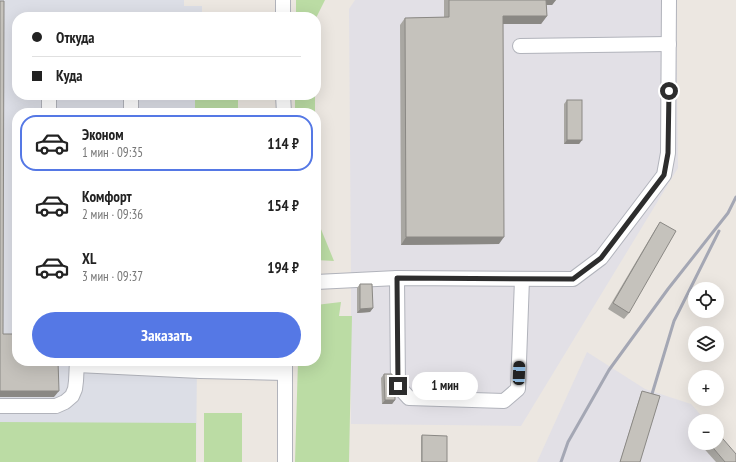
<!DOCTYPE html>
<html lang="ru">
<head>
<meta charset="utf-8">
<style>
  body { margin:0; font-family:"PT Sans Narrow",sans-serif; background:#f6f6f6; color:#222; height:100vh; display:flex; flex-direction:column; font-size:15px; white-space:nowrap }
  * { box-sizing:border-box; margin:0 }
  p { font-size:13px; color:#767676 }
  .icon { flex:none; width:22px; height:22px; fill:none; stroke:currentColor; stroke-width:2; stroke-linecap:round; stroke-linejoin:round }
  .map { position:relative; flex:1; overflow:hidden }
  .panel { position:absolute; left:12px; top:108px; width:309px; height:258px; display:flex; flex-direction:column; background:#fff; border-radius:16px; box-shadow:0 4px 16px #0002 }
  .panel>* { flex:none }
  .top-card { position:absolute; left:12px; top:12px; width:309px; height:88px; border-radius:16px; box-shadow:0 4px 16px #0002; display:grid; align-content:center; height:88px; padding:0 20px; background:#fff }
  .buttons { position:absolute; left:688px; top:282px; display:grid; gap:8px }
  .buttons a { display:grid; place-items:center; width:36px; height:36px; border-radius:50%; background:#fff; box-shadow:0 4px 16px #0002; font-size:20px }
  .end { position:absolute; width:18px; height:18px; margin:-9px; border:5px solid #2d2d2d; background:#fff; box-shadow:0 0 0 2px #fff }
  .from { border-radius:50% }
  .bubble { position:absolute; height:28px; border-radius:14px; background:#fff; box-shadow:0 4px 16px #0002; font-size:13px; font-weight:800; line-height:28px; text-align:center }
  .car { position:absolute; width:12px; height:24px; margin:-12px -6px; border-radius:5px; box-shadow:0 0 3px 1px #0007; background:linear-gradient(#222 24%,#8ab4d8 0 40%,#222 0 76%,#8ab4d8 0 86%,#222 0) }
  .top-card b { display:flex; align-items:center; gap:14px; height:38px; font-size:15px }
  .top-card b+b { border-top:1px solid #e0e0e0 }
  .top-card i { width:10px; height:10px; background:#222 }
  ul { padding:7px 0 0; list-style:none }
  li { display:flex; align-items:center; gap:12px; height:56px; margin:0 8px 6px; padding:0 12px; border:2px solid transparent; border-radius:16px }
  li div { flex:1 }
  li b { display:block; font-size:15px }
  li em { font-style:normal; font-weight:800 }
  li.current { border-color:#5578e5 }
  li>.icon { width:36px; height:36px; stroke-width:1.5 }
  .button { display:flex; gap:8px; margin-top:auto; padding:8px 20px }
  .button a { flex:1; height:46px; border-radius:24px; background:#5578e5; color:#fff; font-size:16px; font-weight:800; line-height:46px; text-align:center }
  .map>svg:first-child { display:block }
</style>
</head>
<body>
<div class="map">
<svg width="736" height="462" viewBox="0 0 736 462">
  <rect width="100%" height="100%" fill="#ece7e1"/>
  <g fill="#e2e0e6">
    <polygon points="355,0 676,0 678,168 521,426 351,424 351,280 349,9"/>
    <polygon points="587,352 645,389 691,404 706,421 695,421 695,443 717,443 736,457 736,462 537,462"/>
  </g>
  <polygon fill="#dcdee6" points="0,0 184,0 184,6 202,6 202,17 17,17 17,95 201,95 201,113 17,113 17,361 197,361 196,462 0,462"/>
  <g fill="#bbdca4">
    <polygon points="296,0 325,0 316,18 316,17 296,17"/>
    <rect x="195" y="95" width="43" height="18"/>
    <rect x="295" y="95" width="20" height="18"/>
    <polygon points="316,217 334,261 316,260"/>
    <polygon points="341,302 339,316 352,316 349,462 295,462 298,361 316,361 316,305"/>
    <rect x="204" y="413" width="38" height="49"/>
    <polygon points="0,422 196,423 196,462 0,462"/>
  </g>
  <g fill="none" stroke-linecap="round" stroke-linejoin="round">
    <g stroke="#b1b3bb" stroke-width="16">
      <g id="minor">
        <polyline points="283,17 283,0"/>
        <polyline points="520,46 669,44"/>
        <polyline points="283,95 284,113"/>
        <polyline points="49,113 49,95"/>
        <polyline points="131,113 131,95"/>
        <polyline points="397,278 398,386 409,398 504,401 518,389 522,279"/>
        <polyline points="316,282 397,278 573,279 601,258 664,175 668,153 669,0"/>
        <polyline points="77,365 200,371 285,373"/>
        <polyline points="0,406 56,406 65,402 72,396 75,389 76,381 77,361"/>
        <polyline points="285,462 285,361"/>
      </g>
    </g>
    <use href="#minor" stroke="#fff" stroke-width="14"/>
    <g stroke="#a4a7b4" stroke-width="3">
      <polyline points="649,404 674,321 719,231"/>
      <polyline points="561,462 568,442 609,370 668,289 728,213 736,197"/>
    </g>
  </g>
  <g fill="#a9a7a2">
    <polygon points="444,0 556,0 552,5 546,5 547,16 541,24 503,24 499,244 401,245 400,25 405,18 444,17"/>
    <polygon points="567,100 582,140 579,144 564,144 564,104"/>
    <polygon points="660,222 629,313 624,319 608,309 656,228"/>
    <polygon points="360,284 373,308 370,312 357,313 357,288"/>
    <polygon points="384,374 392,383 395,400 392,404 382,404 381,378"/>
    <polygon points="642,391 640,462 620,462 641,393"/>
    <polygon points="695,430 695,438 692,435"/>
    <polygon points="422,435 447,462 421,462 421,437"/>
    <polygon points="699,443 717,443 736,462 716,462"/>
  </g>
  <g fill="#8a8884">
    <polygon points="545,0 556,0 552,5 541,5"/>
    <polygon points="503,16 547,16 541,24 498,24"/>
    <polygon points="567,140 582,140 579,144 564,144"/>
    <polygon points="406,237 504,237 499,244 401,245"/>
    <polygon points="373,308 370,312 357,313 360,309"/>
    <polygon points="0,391 59,391 54,397 0,397"/>
    <polygon points="385,400 395,400 392,404 382,404"/>
  </g>
  <g fill="#c5c2bc" stroke="#8a8884">
    <polygon points="449,0 546,0 547,16 503,16 504,237 406,237 405,18 449,17"/>
    <polygon points="0,1 4,1 3,334 17,334 17,361 58,361 59,391 0,391"/>
    <rect x="567" y="100" width="15" height="40"/>
    <polygon points="660,222 676,231 629,313 613,303"/>
    <polygon points="360,284 372,284 373,308 360,309"/>
    <polygon points="384,374 392,374 392,383 395,388 395,400 385,400"/>
    <polygon points="642,391 660,396 640,462 620,462"/>
    <polygon points="717,432 736,454 736,462 725,462 709,443 717,443"/>
    <polygon points="422,435 447,436 447,462 422,462"/>
  </g>
  <g fill="none" stroke-linecap="round" stroke-linejoin="round">
    <polyline stroke="#2d2d2d" stroke-width="5" points="398,386 397,278 573,279 601,258 664,175 668,153 669,91"/>
  </g>
</svg>
<div class="buttons">
<a><svg class="icon" aria-label="locate" viewBox="0 0 24 24"><circle cx="12" cy="12" r="6"/><path d="M12 2v4M12 18v4M2 12h4M18 12h4"/></svg></a>
<a><svg class="icon" aria-label="layers" viewBox="0 0 24 24"><path d="M12 4l9 5-9 5-9-5zM3 14l9 5 9-5"/></svg></a>
<a>+</a>
<a>−</a>
</div>
<i class="end from" style="left:669px;top:91px"></i>
<i class="end" style="left:398px;top:386px"></i>
<div class="bubble" style="left:412px;top:372px;width:66px">1 мин</div>
<i class="car" style="left:519px;top:373px;rotate:2deg"></i>
<div class="top-card">
<b><i class="from"></i>Откуда</b>
<b><i></i>Куда</b>
</div>
<section class="panel">
<ul>
<li class="current"><svg class="icon" aria-label="car" viewBox="0 0 24 24"><path d="M5 17H2v-5l4-1 3-4h7l3 4 3 1v5h-3M9 17h6M6 11h13"/><circle cx="7" cy="17" r="2"/><circle cx="17" cy="17" r="2"/></svg><div><b>Эконом</b><p>1 мин · 09:35</p></div><em>114 ₽</em></li>
<li><svg class="icon" aria-label="car" viewBox="0 0 24 24"><path d="M5 17H2v-5l4-1 3-4h7l3 4 3 1v5h-3M9 17h6M6 11h13"/><circle cx="7" cy="17" r="2"/><circle cx="17" cy="17" r="2"/></svg><div><b>Комфорт</b><p>2 мин · 09:36</p></div><em>154 ₽</em></li>
<li><svg class="icon" aria-label="car" viewBox="0 0 24 24"><path d="M5 17H2v-5l4-1 3-4h7l3 4 3 1v5h-3M9 17h6M6 11h13"/><circle cx="7" cy="17" r="2"/><circle cx="17" cy="17" r="2"/></svg><div><b>XL</b><p>3 мин · 09:37</p></div><em>194 ₽</em></li>
</ul>
<div class="button"><a>Заказать</a></div>
</section>
</div>
</body>
</html>
